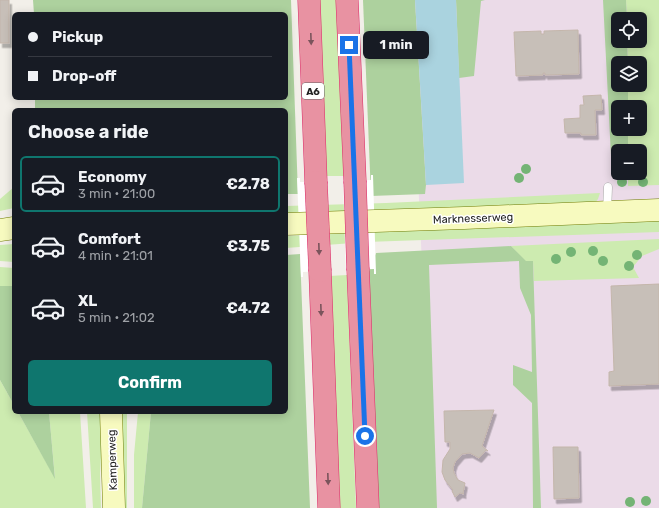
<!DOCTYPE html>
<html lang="en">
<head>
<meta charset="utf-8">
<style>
  body { margin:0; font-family:Rubik,sans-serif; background:#242831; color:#f1f3f6; height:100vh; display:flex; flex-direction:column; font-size:15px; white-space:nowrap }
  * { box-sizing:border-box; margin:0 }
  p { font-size:13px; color:#9ea1a6 }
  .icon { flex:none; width:22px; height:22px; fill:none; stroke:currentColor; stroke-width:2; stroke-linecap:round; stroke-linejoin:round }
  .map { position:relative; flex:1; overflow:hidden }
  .details { position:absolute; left:12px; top:108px; width:276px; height:306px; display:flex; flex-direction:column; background:#171b24; border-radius:6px; box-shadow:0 2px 10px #0003 }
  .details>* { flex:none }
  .guide { position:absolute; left:12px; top:12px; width:276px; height:88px; border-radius:6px; box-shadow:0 2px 10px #0003; display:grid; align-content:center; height:88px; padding:0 16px; background:#171b24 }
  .fabs { position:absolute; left:611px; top:12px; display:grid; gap:8px }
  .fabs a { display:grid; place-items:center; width:36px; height:36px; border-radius:6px; background:#171b24; box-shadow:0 2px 10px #0003; font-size:20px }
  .end { position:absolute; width:18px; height:18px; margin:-9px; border:5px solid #1a73e8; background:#fff; box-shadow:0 0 0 2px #fff }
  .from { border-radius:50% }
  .bubble { position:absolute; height:28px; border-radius:6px; background:#171b24; box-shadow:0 2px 10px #0003; font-size:13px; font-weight:700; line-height:28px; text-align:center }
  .guide b { display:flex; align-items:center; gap:14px; height:38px; font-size:15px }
  .guide b+b { border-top:1px solid #363941 }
  .guide i { width:10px; height:10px; background:#f1f3f6 }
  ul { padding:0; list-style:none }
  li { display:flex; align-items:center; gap:12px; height:56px; margin:0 8px 6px; padding:0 8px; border:2px solid transparent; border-radius:6px }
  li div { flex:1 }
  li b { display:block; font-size:15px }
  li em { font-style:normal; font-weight:700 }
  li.active { border-color:#0f766e }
  li>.icon { width:36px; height:36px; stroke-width:1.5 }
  h2 { padding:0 16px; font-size:18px; line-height:48px }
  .primary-button { display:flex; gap:8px; margin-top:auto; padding:8px 16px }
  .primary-button a { flex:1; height:46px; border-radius:6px; background:#0f766e; color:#fff; font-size:16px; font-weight:700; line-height:46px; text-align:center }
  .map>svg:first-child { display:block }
</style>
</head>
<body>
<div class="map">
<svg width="659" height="508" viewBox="0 0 659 508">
  <defs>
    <filter id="shadow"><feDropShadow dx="2.5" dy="4.5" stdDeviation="0" flood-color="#0004"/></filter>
  </defs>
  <rect width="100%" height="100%" fill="#f2efe9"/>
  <path fill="#ebdbe8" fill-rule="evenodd" d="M410,0H659V508H433ZM618,19H640V41H618ZM618,63H640V85H618ZM618,107H640V129H618ZM618,151H640V173H618Z"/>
  <g fill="#cdebb0">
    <polygon points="316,0 339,0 344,176 325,176"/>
    <polygon points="626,0 659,0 659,185 628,186 628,173 640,173 640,151 628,151 628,129 640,129 640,107 628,107 628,85 640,85 640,63 628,63 627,41 640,41 640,19 627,19"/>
    <polygon points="14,187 14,208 0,211 0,199"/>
    <polygon points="600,193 598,199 595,203 286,214 286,206 386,203"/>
    <polygon points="659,219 659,232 366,242 286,248 286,236"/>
    <polygon points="659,239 659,249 642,256 633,267 639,278 534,281 533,261 525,261 511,246"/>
    <polygon points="14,244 14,262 0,261 0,245"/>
    <polygon points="0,267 14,268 14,286 0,286"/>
    <polygon points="347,275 356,508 338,508 329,276"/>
    <polygon points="0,380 14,405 14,412 18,412 55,478 49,412 80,412 86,508 0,508"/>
    <polygon points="87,412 104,412 100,473 101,508 93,508"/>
    <polygon points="118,412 127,412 127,508 121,508"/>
    <polygon points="138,412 151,412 142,508 134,508 134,455"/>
  </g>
  <g fill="#add19e">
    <polygon points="33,0 291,0 298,194 286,194 286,110 35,110 35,98 286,98 286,14 34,14"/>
    <polygon points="363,0 415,0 426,185 425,194 371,196"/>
    <polygon points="456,0 485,0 481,1 474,76 459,78"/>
    <polygon points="603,0 626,0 627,19 618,19 618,41 627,41 628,63 618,63 618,85 628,85 628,107 618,107 618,129 628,129 628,151 618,151 618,173 628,173 628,176 612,176"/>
    <polygon points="511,246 526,261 533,261 541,508 533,508 532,403 513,385 513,365 532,372 531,315 520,288 519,261 429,265 437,508 373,508 366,279 376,253"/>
    <polygon points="300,254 310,508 142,508 151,412 286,412 286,255"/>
    <polygon points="0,286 14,286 14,405 0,380"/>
    <polygon points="18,412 49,412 55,479"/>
  </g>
  <polygon fill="#aad3df" points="415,0 456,0 464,183 426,185"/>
  <g fill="#fff">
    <polygon points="371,175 373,175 376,274 374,274 374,269 349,270 349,275 346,275 343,177 345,176 346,181 371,180"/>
    <polygon points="325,177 327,177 331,276 320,271 303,272 303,277 301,277 297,178 300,178 300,182 325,182"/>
  </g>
  <g fill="#c7bfb8" stroke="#c4b6ab" filter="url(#shadow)">
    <rect x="0" y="0" width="9" height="43"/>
    <polygon points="578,30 579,74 545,75 545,73 543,73 543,75 516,76 514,32 541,31 541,34 544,34 544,31"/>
    <polygon points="601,95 602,110 595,110 596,135 581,135 581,133 565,133 564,119 580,118 580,105 584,105 583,96"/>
    <polygon points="659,284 659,384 609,386 609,372 614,371 611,286"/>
    <polygon points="494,410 482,446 488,451 486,450 479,458 470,453 462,454 455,462 453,468 454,473 458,480 465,483 463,493 464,494 460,493 455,497 452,491 453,490 445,480 442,472 443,460 450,449 450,442 445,442 444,411"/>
    <polygon points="553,447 578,447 579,498 554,499"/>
  </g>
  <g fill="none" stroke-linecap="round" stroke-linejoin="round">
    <g stroke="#a9a9a9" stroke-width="9">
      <polyline id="lane" points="607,212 608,187"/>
    </g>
    <g stroke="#707d05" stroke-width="23">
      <g id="secondary">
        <polyline points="286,224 464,218 659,210"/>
        <polyline points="0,230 14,228"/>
        <polyline points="111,412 114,508"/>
      </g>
    </g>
    <g stroke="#dc2a67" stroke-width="23">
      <g id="highway">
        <polyline points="309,0 316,182"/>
        <polyline points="347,0 355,181"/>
        <polyline points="358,270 368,508"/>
        <polyline points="320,271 329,508"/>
      </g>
    </g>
    <use href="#lane" stroke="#fff" stroke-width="8"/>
    <use href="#secondary" stroke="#f7fabf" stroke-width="22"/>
    <use href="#highway" stroke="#e892a2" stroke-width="22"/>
    <g stroke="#dc2a67" stroke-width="23" stroke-linecap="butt">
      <g id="highway-bridge">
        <polyline points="355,181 358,270"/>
        <polyline points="316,182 320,271"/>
      </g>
    </g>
    <use href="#highway-bridge" stroke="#e892a2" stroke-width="22"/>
  </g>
  <g fill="#74b475">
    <circle cx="526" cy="169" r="5"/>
    <circle cx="519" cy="178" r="5"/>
    <circle cx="622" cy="182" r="5"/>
    <circle cx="643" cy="182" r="5"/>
    <circle cx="593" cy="251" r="5"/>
    <circle cx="571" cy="252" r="5"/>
    <circle cx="637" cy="255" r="5"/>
    <circle cx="556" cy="259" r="5"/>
    <circle cx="603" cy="261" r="5"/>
    <circle cx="629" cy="266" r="5"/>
    <circle cx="646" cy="501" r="5"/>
    <circle cx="630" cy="502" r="5"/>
  </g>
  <defs><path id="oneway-solid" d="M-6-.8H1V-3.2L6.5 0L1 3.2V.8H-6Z"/></defs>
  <g fill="#7b545c">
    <use href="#oneway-solid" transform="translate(311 39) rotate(88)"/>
    <use href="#oneway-solid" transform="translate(319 249) rotate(88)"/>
    <use href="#oneway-solid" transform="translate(321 310) rotate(88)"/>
    <use href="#oneway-solid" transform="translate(328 479) rotate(88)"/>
  </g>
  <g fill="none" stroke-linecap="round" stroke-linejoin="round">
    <polyline stroke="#1a73e8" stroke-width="5" points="349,45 365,436"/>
  </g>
  <g text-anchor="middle" stroke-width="3" stroke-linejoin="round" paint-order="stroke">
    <rect fill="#fff" stroke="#646464" stroke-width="1" x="302" y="83" width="22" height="16" rx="3"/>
    <g font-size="10" font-weight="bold" fill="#222">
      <text x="313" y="95">A6</text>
    </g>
    <g font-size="11" fill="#222" stroke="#fff">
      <text transform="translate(473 218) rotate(-2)" y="4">Marknesserweg</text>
      <text transform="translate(112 460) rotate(-92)" y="4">Kamperweg</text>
    </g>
  </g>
</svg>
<div class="fabs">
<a><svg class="icon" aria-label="locate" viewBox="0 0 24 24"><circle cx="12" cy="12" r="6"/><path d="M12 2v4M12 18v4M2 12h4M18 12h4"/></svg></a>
<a><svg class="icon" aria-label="layers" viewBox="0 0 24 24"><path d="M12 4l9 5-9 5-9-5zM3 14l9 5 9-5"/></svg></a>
<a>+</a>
<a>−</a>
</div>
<i class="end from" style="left:365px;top:436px"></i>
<i class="end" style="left:349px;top:45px"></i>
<div class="bubble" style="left:363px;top:31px;width:66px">1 min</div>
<div class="guide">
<b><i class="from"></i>Pickup</b>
<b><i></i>Drop-off</b>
</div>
<section class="details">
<h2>Choose a ride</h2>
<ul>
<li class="active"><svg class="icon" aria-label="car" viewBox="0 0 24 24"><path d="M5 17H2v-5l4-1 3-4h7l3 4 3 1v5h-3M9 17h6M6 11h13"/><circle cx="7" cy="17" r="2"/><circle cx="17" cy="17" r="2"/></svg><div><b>Economy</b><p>3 min · 21:00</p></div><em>€2.78</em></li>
<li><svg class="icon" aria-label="car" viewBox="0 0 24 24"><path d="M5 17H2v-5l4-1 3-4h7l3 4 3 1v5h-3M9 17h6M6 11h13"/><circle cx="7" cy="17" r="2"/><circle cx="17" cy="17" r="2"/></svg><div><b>Comfort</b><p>4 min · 21:01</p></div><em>€3.75</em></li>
<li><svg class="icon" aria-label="car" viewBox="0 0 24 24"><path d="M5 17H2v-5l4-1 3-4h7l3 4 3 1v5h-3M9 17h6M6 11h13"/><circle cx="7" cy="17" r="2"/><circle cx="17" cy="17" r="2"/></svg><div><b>XL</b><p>5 min · 21:02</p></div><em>€4.72</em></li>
</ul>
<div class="primary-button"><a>Confirm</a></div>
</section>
</div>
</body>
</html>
